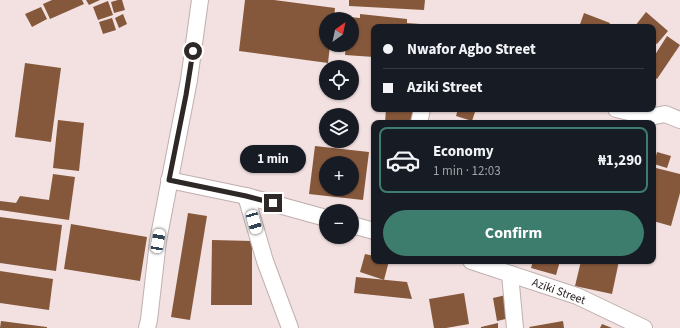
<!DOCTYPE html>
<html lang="en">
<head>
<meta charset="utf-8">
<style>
  body { margin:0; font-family:"Source Sans 3",sans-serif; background:#20242c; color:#f1f3f6; height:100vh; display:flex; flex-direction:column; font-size:15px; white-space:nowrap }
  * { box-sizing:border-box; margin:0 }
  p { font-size:13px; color:#9ea1a6 }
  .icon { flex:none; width:22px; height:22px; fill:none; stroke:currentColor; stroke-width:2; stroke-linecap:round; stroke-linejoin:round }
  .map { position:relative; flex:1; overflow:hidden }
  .panel { position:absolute; left:371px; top:120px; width:285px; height:144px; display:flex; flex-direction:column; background:#171b24; border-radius:8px; box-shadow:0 1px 3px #0004 }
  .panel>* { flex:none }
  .guide { position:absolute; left:371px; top:24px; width:285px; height:88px; border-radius:8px; box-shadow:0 1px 3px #0004; display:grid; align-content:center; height:88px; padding:0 12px; background:#171b24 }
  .needle { width:26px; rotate:33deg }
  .buttons { position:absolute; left:319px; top:12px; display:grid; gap:8px }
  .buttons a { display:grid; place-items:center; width:40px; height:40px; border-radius:50%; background:#171b24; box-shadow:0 1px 3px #0004; font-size:20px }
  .end { position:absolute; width:18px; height:18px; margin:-9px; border:5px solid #2e2827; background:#fff; box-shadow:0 0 0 2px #fff }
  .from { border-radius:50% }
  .bubble { position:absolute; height:28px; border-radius:14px; background:#171b24; box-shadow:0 1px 3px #0004; font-size:13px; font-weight:700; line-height:28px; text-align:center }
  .car { position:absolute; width:12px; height:24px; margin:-12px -6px; border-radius:5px; box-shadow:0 0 3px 1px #0007; background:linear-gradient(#fff 24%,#345 0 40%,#fff 0 76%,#345 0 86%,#fff 0) }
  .guide b { display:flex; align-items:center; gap:14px; height:38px; font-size:15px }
  .guide b+b { border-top:1px solid #363941 }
  .guide i { width:10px; height:10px; background:#f1f3f6 }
  ul { padding:7px 0 0; list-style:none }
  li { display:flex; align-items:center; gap:12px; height:66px; margin:0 8px 6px; padding:0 4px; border:2px solid transparent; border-radius:8px }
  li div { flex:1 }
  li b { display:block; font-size:15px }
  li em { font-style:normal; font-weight:700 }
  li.on { border-color:#3d7d6d }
  li>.icon { width:36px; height:36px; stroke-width:1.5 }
  .cta { display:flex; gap:8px; margin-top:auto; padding:8px 12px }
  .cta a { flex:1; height:46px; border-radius:24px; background:#3d7d6d; color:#fff; font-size:16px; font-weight:700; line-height:46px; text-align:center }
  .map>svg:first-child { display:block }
</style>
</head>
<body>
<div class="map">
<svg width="680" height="328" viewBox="0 0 680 328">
  <rect width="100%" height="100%" fill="#f2e1e0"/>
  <g fill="#85583b" fill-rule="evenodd">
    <polygon points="52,0 82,0 84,4 50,19 43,4"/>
    <polygon points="86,0 100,0 89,5"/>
    <polygon points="118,0 122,0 125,10 114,13 111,2"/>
    <polygon points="245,0 274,0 335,8 334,19 326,19 326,45 330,45 328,63 239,51"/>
    <polygon points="349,0 425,0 424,10 349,6"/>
    <polygon points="108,1 113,15 98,20 93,7"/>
    <polygon points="41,7 47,19 32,27 25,14"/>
    <polygon points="646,12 668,31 657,44 653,41 653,27 635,26"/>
    <polygon points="584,13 610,23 608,27 579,27"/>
    <polygon points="123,14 127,24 119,28 115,18"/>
    <polygon points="360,14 407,19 407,23 420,24 420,27 374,27 374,57 345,55 346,45 352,45 352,19 349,19 349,17 360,18"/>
    <polygon points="112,18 116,30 103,34 99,22"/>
    <polygon points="667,36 680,45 657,79 653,76 653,58"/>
    <polygon points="25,63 61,68 51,142 15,137"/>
    <polygon points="386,109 414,112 413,123 385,123"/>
    <polygon points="458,109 476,109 472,121 456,116"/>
    <polygon points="58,120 84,123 79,171 53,168"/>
    <path d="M315,146L369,152L363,200L309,194ZM326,163H352V189H326Z"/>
    <polygon points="657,152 671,156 667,168 654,164"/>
    <polygon points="656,168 680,174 680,193 671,226 653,221 653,181"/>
    <polygon points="53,174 75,177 69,220 0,210 0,201 16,203 20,196 49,200"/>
    <polygon points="188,213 207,216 190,320 171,317"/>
    <polygon points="0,217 62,225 56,271 0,263"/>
    <polygon points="71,224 147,237 140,281 64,269"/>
    <polygon points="212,240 252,241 252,305 211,305"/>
    <polygon points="365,254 374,256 374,261 389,261 384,280 360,272"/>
    <polygon points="533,261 560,261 556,275 531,268"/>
    <polygon points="581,261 619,261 612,294 575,286"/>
    <polygon points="0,271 53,279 49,310 0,303"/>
    <polygon points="356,277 407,282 412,299 354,293"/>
    <polygon points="464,293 469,324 446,328 434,328 429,299"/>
    <polygon points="506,295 510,318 497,321 493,298"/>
    <polygon points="1,321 47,327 47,328 0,328"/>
    <polygon points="563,321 564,328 530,328 529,327"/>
    <polygon points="498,323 498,328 481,328 481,327"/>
    <polygon points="602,324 612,328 600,328"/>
  </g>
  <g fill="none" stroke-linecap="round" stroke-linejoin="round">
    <g stroke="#bfafae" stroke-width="18">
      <g id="street">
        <polyline points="616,109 650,117 665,114 680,120"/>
        <polyline points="419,123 422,109"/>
        <polyline points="169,180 246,196 326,218"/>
        <polyline points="246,196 265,261 290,328"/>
        <polyline points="352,225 374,231"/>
        <polyline points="471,261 577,296 644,328"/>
        <polyline points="510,274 515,328"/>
        <polyline points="147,328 149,320 158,241 189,80 200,0"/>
      </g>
    </g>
    <use href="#street" stroke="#fff" stroke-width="16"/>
  </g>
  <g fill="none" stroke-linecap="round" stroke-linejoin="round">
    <polyline stroke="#2e2827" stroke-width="5" points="193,51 186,95 169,180 246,196 273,203"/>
  </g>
  <g text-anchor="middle" stroke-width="4" stroke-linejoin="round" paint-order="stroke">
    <g font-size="12" fill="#2e2827" stroke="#fff">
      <text transform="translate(559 291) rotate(20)" y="4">Aziki Street</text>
    </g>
  </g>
</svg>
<div class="buttons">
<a><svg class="needle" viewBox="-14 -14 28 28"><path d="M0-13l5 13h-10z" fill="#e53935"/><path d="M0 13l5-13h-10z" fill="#9ea1a6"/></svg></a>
<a><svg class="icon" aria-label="locate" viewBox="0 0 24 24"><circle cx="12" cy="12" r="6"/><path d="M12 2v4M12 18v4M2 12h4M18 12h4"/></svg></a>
<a><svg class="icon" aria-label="layers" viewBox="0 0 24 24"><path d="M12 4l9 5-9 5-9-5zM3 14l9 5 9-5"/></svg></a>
<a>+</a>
<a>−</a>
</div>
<i class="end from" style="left:193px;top:51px"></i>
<i class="end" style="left:273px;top:203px"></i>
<div class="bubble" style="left:240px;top:145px;width:66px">1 min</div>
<i class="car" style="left:254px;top:222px;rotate:164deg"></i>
<i class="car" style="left:158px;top:241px;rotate:10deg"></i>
<div class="guide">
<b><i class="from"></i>Nwafor Agbo Street</b>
<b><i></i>Aziki Street</b>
</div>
<section class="panel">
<ul>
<li class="on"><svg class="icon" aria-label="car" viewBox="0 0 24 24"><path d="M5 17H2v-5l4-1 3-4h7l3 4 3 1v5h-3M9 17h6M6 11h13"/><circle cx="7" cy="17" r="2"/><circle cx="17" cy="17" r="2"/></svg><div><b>Economy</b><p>1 min · 12:03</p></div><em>₦1,290</em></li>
</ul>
<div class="cta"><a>Confirm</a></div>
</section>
</div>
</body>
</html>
